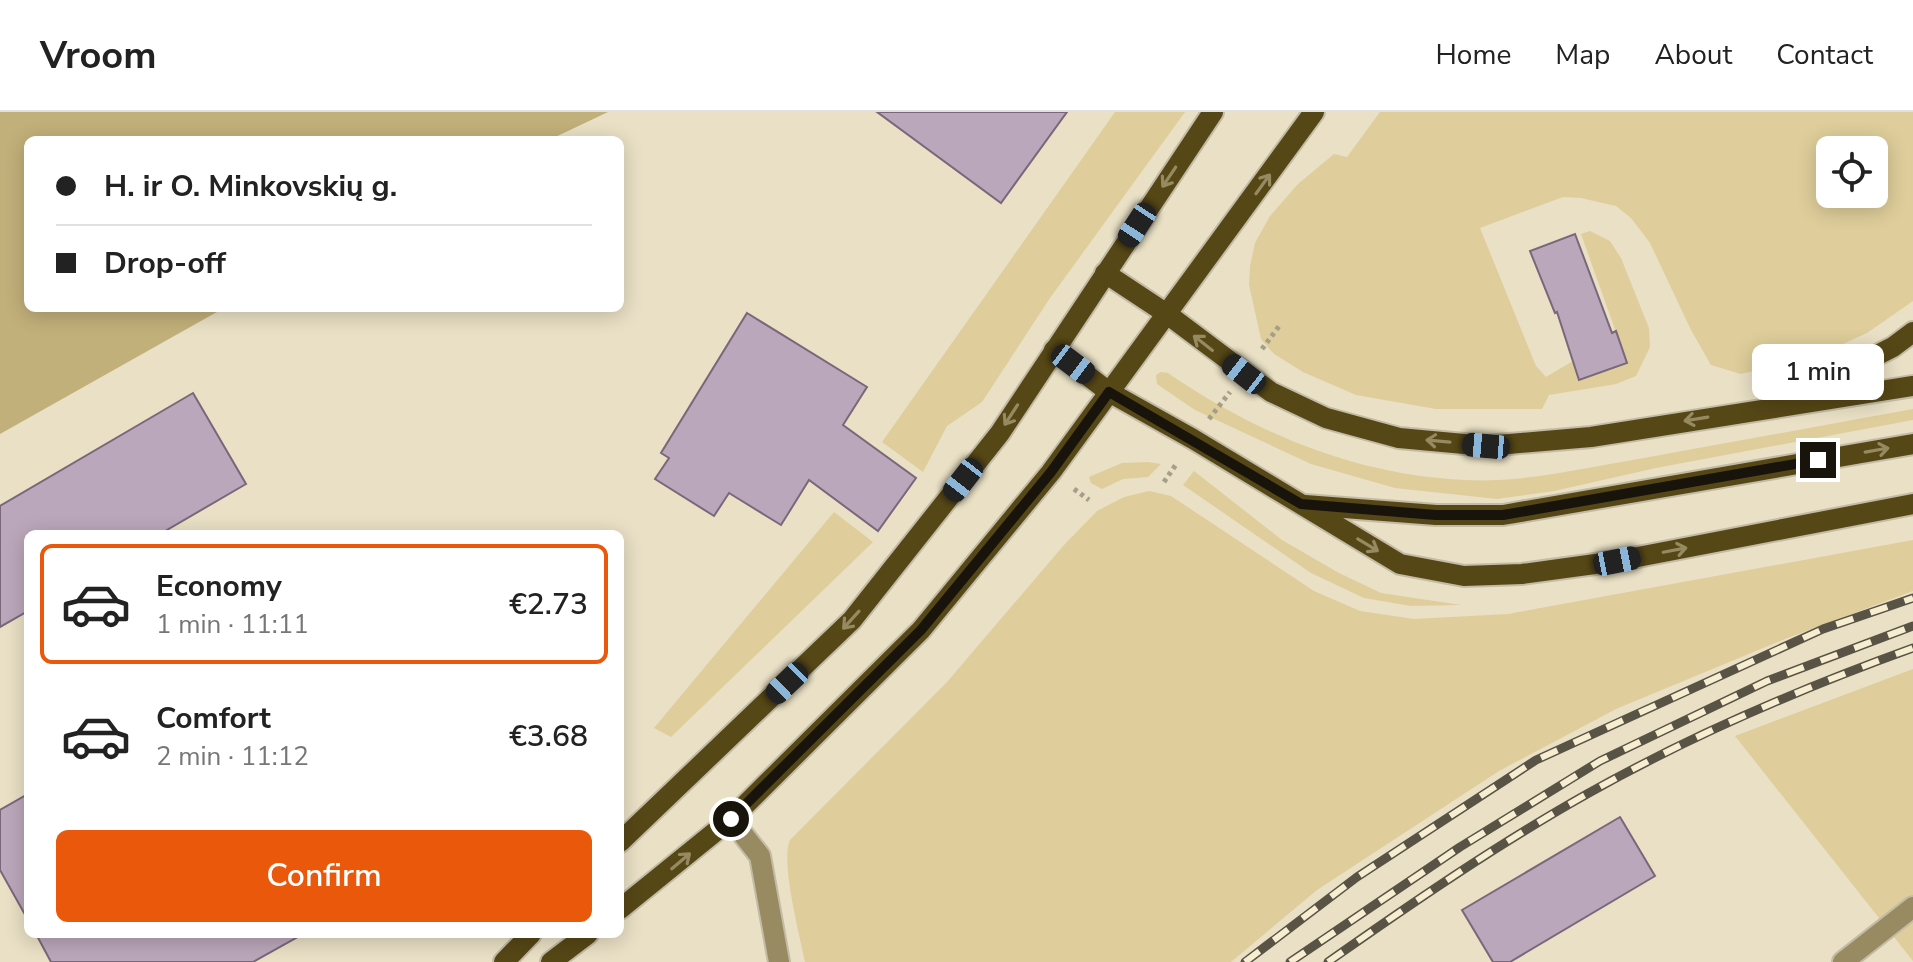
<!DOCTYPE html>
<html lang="en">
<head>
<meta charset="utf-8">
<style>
  body { margin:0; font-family:"Nunito Sans",sans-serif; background:#f2f2f2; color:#222; height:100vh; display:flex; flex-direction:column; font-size:30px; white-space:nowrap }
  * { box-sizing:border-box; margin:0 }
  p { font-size:26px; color:#767676 }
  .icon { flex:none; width:44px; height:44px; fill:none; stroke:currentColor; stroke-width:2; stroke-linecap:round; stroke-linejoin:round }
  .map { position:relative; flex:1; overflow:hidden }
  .side { position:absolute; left:24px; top:418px; width:600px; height:408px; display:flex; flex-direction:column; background:#fff; border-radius:12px; box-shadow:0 4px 20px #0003 }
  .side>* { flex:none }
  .hud { position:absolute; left:24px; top:24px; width:600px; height:176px; border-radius:12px; box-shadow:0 4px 20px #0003; display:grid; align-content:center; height:176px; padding:0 32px; background:#fff }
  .tools { position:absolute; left:1816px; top:24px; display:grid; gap:16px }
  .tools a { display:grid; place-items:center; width:72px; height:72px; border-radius:12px; background:#fff; box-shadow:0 4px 20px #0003; font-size:40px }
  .end { position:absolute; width:36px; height:36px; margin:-18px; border:10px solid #18140b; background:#fff; box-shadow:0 0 0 4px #fff }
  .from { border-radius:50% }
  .bubble { position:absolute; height:56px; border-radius:12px; background:#fff; box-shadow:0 4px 20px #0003; font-size:26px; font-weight:600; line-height:56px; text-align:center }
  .car { position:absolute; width:24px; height:48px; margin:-24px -12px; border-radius:10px; box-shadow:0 0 6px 2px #0007; background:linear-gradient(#222 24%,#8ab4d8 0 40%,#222 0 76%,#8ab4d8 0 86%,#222 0) }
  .hud b { display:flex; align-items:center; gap:28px; height:76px; font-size:30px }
  .hud b+b { border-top:2px solid #e0e0e0 }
  .hud i { width:20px; height:20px; background:#222 }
  ul { padding:14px 0 0; list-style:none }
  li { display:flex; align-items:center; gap:24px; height:120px; margin:0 16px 12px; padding:0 16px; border:4px solid transparent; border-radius:12px }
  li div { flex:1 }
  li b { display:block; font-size:30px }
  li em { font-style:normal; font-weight:600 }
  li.on { border-color:#ea580c }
  li>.icon { width:72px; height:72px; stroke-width:1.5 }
  .primary-button { display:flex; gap:16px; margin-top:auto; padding:16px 32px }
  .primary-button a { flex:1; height:92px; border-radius:12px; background:#ea580c; color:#fff; font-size:32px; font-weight:600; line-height:92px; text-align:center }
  header { display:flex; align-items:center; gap:48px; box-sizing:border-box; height:112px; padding:0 40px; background:#fff; border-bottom:2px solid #e0e0e0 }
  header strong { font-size:38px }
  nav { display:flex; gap:44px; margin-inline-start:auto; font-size:28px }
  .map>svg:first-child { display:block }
</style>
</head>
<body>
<header>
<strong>Vroom</strong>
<nav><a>Home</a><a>Map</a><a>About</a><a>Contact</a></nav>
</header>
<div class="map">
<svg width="1913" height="850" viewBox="0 0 1913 850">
  <rect width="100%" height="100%" fill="#e9e0c5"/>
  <g fill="#dfce9b" fill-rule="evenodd">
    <polygon points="1115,0 1185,0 1050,186 982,290 947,314 923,360 882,330"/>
    <path d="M1380,0H1913V189L1867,221L1819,243L1741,262L1711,253L1691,218L1650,131L1631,106L1616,94L1581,86L1563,85L1480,116L1536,254L1546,265L1573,249L1580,268L1627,251L1581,122L1590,119L1610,129L1621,146L1649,216L1650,235L1636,264L1616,272L1549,283L1542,297H1436L1356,283L1303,260L1274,242L1261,227L1249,173L1250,154L1255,131L1270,104L1298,72L1334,42L1347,45ZM1830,38H1874V82H1830Z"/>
    <path d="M1161,260L1168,261C1257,322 1356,363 1465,368C1521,371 1578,357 1633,348C1727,331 1820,314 1913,297V308L1656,356L1554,379L1497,387L1395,376L1311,352L1195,298L1157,272L1156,263Z"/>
    <polygon points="1148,350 1161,352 1148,365 1123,367 1102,377 1091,371 1089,365 1122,351"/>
    <polygon points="1194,359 1282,428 1339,461 1381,481 1461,493 1411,494 1364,486 1311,461 1183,373"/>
    <path d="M1149,379L1171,384L1314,479L1360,499L1414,507L1508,502L1913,428V479L1785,527L1616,597L1499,659L1317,778L1231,850H805C800,824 780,749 790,728L947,570L1064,433L1097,399L1124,385Z"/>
    <polygon points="834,400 873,430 671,625 654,616"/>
    <polygon points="1913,557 1913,849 1735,624"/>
  </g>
  <polygon fill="#c2b07a" points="0,0 608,0 549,28 28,28 28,196 224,196 0,322"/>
  <g fill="#bba7bb" stroke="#7a677a" stroke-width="2">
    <polygon points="877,0 1067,0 1001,91"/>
    <polygon points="1575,122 1612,221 1616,219 1627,251 1579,268 1557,200 1555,201 1530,139"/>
    <polygon points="747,201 867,275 843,313 916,366 878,419 809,368 781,413 729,381 714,404 655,367 669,346 661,341"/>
    <polygon points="193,281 246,372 160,422 28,422 28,499 0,515 0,394"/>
    <polygon points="28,682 28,808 0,758 0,698"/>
    <polygon points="1620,705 1655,764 1510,850 1493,850 1462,798"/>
    <polygon points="36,822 303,822 253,850 51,850"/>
  </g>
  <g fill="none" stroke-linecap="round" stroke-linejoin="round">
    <g stroke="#c3bba4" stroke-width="24">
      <g id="minor">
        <polyline points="731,707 760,744 779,850"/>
        <polyline points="1843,850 1913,795"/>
      </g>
    </g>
    <g stroke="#c3bba4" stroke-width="24">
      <g id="major">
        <polyline points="1105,161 1167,202 1271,280 1326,306 1399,326 1486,334 1591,325 1913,274"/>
        <polyline points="1054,238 1109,280 1193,327 1400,452 1464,464 1522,462 1617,449 1913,392"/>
        <polyline points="1791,287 1893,235 1913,220"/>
        <polyline points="1305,393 1436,403 1503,403 1913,332"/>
        <polyline points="620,730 852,508 1000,321 1213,0"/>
        <polyline points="620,797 731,707 921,518 1051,360 1314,0"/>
        <polyline points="504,850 531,822"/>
        <polyline points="551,850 588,822"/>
      </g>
    </g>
    <g stroke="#a59e89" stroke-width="5" stroke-dasharray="4 4" stroke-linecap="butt">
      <polyline points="1262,237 1280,213"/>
      <polyline points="1209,307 1230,280"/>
      <polyline points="1164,370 1177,351"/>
      <polyline points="1074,377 1089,388"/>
    </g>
    <use href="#minor" stroke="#998b61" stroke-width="20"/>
    <use href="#major" stroke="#564716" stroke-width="20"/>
    <g stroke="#595345" stroke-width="9">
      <g id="rail">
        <polyline points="1245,850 1357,765 1536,648 1823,517 1913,486"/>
        <polyline points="1290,850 1460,735 1600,649 1767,569 1913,514"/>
        <path d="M1328,850C1412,791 1498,732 1587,682C1690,624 1802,576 1913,536"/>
      </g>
    </g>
    <use href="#rail" stroke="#f7eed2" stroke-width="6" stroke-dasharray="18" stroke-linecap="butt"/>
  </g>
  <defs><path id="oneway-shaft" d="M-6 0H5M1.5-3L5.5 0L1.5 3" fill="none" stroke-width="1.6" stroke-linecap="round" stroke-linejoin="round" transform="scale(2)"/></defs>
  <g stroke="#968a61">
    <use href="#oneway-shaft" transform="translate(1169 65) rotate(124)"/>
    <use href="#oneway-shaft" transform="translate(1263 72) rotate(-54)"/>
    <use href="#oneway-shaft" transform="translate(1203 231) rotate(-142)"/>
    <use href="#oneway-shaft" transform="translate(1011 303) rotate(123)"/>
    <use href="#oneway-shaft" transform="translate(1696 307) rotate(171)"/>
    <use href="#oneway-shaft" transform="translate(1438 329) rotate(-175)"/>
    <use href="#oneway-shaft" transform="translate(1877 338) rotate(-10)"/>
    <use href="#oneway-shaft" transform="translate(1368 433) rotate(31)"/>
    <use href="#oneway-shaft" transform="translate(1675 438) rotate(-11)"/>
    <use href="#oneway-shaft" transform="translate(851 508) rotate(132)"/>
    <use href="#oneway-shaft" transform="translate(681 749) rotate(-40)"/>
  </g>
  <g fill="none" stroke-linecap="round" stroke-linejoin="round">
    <polyline stroke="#18140b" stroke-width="10" points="731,707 921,518 1051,360 1109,280 1301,392 1436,403 1503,403 1818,348"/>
  </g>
</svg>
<div class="tools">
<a><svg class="icon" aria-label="locate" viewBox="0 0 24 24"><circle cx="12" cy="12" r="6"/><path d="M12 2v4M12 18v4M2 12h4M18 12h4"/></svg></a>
</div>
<i class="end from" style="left:731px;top:707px"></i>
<i class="end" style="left:1818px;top:348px"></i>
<div class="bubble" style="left:1752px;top:232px;width:132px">1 min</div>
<i class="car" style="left:1137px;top:113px;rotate:213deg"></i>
<i class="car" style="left:1073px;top:252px;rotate:127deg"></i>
<i class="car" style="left:1244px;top:262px;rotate:308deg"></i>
<i class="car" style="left:1486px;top:334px;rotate:275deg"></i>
<i class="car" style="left:963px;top:368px;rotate:218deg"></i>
<i class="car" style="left:1617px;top:449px;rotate:79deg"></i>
<i class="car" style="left:787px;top:571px;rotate:226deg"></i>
<div class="hud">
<b><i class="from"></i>H. ir O. Minkovskių g.</b>
<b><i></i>Drop-off</b>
</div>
<section class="side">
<ul>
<li class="on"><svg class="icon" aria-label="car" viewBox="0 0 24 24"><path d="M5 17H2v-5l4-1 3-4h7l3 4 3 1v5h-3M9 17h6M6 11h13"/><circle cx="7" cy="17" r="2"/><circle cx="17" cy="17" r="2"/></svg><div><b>Economy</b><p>1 min · 11:11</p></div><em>€2.73</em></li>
<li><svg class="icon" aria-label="car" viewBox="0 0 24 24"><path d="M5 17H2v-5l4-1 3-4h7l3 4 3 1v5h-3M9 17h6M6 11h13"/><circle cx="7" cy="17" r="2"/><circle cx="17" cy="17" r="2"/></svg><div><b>Comfort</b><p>2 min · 11:12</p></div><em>€3.68</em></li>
</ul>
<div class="primary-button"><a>Confirm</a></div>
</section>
</div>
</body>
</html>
